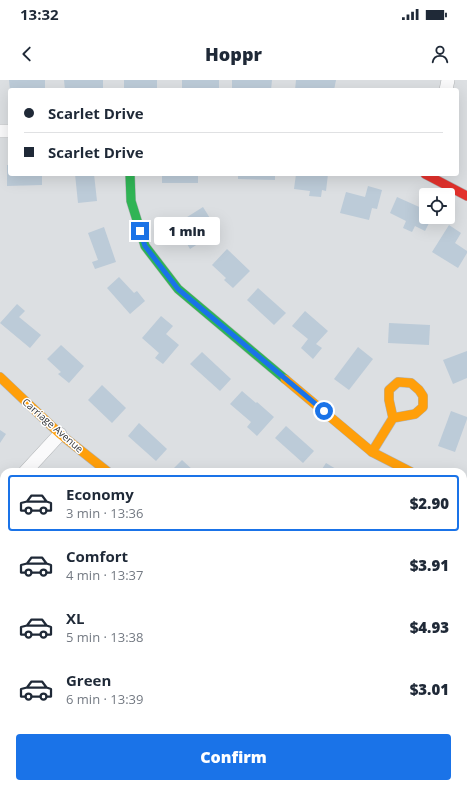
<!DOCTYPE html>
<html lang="en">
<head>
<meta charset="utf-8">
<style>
  body { margin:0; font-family:"Open Sans",sans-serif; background:#f2f2f3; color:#1f2937; height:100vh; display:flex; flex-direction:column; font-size:15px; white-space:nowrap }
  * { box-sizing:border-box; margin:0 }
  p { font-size:13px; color:#747a83 }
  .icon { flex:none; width:22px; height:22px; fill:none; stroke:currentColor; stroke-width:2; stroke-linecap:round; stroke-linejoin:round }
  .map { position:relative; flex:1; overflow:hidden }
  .details { position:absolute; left:0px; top:388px; width:467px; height:320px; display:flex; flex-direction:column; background:#fff; border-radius:12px 12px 0 0; box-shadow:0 4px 16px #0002 }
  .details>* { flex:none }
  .banner { position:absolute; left:8px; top:8px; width:451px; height:88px; border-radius:4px; box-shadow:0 4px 16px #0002; display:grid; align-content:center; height:88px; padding:0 16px; background:#fff }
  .tools { position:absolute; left:419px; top:108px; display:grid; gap:8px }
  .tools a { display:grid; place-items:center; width:36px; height:36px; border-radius:4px; background:#fff; box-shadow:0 4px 16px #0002; font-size:20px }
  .end { position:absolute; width:18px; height:18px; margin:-9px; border:5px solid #1a73e8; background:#fff; box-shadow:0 0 0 2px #fff }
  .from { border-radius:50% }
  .bubble { position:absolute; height:28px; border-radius:4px; background:#fff; box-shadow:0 4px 16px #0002; font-size:13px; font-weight:800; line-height:28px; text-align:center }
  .banner b { display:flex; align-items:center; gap:14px; height:38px; font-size:15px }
  .banner b+b { border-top:1px solid #e0e1e3 }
  .banner i { width:10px; height:10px; background:#1f2937 }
  ul { padding:7px 0 0; list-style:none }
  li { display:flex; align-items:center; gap:12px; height:56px; margin:0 8px 6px; padding:0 8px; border:2px solid transparent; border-radius:4px }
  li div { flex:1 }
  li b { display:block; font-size:15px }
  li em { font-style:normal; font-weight:800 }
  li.selected { border-color:#1a73e8 }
  li>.icon { width:36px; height:36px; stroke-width:1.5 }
  .action { display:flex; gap:8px; margin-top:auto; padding:8px 16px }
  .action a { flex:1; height:46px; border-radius:4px; background:#1a73e8; color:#fff; font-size:16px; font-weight:800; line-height:46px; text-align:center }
  .status { display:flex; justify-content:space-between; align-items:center; height:28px; padding:0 20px; background:#fff; direction:ltr }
  .status svg { height:11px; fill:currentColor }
  header { display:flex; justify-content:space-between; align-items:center; height:52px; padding:0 16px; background:#fff; font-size:18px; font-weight:800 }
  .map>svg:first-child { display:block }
</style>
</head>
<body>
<div class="status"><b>13:32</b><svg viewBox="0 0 49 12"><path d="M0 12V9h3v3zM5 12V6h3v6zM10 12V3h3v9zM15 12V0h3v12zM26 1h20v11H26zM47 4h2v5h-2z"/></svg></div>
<header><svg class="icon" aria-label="back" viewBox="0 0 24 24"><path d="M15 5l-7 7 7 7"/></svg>Hoppr<svg class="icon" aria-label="person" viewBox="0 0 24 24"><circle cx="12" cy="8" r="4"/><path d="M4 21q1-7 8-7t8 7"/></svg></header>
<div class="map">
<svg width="467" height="708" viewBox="0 0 467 708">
  <rect width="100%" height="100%" fill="#dcdfe2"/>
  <polygon fill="#add5be" points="0,689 4,689 4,704 265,704 263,708 0,708"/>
  <g fill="#bccbd8">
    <polygon points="9,0 45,0 45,10 10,10"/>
    <polygon points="64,0 103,0 103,10 65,10"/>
    <rect x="124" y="0" width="33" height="10"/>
    <rect x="182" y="0" width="37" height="10"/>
    <polygon points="232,0 272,0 271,10 232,10"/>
    <polygon points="296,0 336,0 334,10 295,10"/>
    <polygon points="7,85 10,85 10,94 42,94 42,105 7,106"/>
    <polygon points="75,94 94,94 97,121 78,123"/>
    <rect x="162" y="94" width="36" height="9"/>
    <polygon points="238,94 275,94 275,100 238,99"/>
    <polygon points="296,94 328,94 326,111 322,110 321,117 309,116 310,111 294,109"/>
    <polygon points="368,106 382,110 377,129 372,128 369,140 340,133 346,112 365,117"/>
    <polygon points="397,117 426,130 426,137 432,137 425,151 415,146 412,152 403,148 406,141 390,133"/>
    <polygon points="203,127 218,151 190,169 183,157 192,151 184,139"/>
    <polygon points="449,145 461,153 455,163 467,171 467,173 458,188 432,172"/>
    <polygon points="104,147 116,182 95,189 92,182 98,180 88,153"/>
    <polygon points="227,169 250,191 233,208 224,200 226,198 212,185"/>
    <polygon points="119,197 134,213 137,211 145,221 130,234 107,208"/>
    <polygon points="258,208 286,233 274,245 247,220"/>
    <polygon points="17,224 25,231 19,237 41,255 30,268 0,243"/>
    <polygon points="305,231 328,251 316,264 322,268 313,279 301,268 308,259 292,246"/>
    <polygon points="161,236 173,246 166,254 179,265 163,284 155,278 159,273 142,258"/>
    <polygon points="389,243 430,245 429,265 388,263"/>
    <polygon points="61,265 84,286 69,303 58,294 61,292 47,279"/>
    <polygon points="358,267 373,279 349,310 334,299"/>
    <polygon points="467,271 467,298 453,304 443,280"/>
    <polygon points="202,272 231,299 220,311 190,284"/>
    <polygon points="102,305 126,328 112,343 88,320"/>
    <polygon points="242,311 256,323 257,322 274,337 257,356 247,347 251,342 230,324"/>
    <polygon points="451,331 467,337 467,339 455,372 438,366"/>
    <polygon points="139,343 167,369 156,381 128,356"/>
    <polygon points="286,346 314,371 303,383 275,358"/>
    <polygon points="0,350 6,354 0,363"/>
    <polygon points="182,380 195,392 170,392"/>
    <polygon points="326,383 341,392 320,392"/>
    <rect x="0" y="561" width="4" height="17"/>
    <polygon points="463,634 467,635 467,675 463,674"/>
  </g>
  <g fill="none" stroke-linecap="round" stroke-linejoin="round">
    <g stroke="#afb2b4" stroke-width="14">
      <g id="street">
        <polyline points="446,10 448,0"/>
        <polyline points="0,51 10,51"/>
        <polyline points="25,392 60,354"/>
        <polyline points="463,413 467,415"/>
        <polyline points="0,420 4,416"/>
        <polyline points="463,594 467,594"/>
        <polyline points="0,613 4,613"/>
        <polyline points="282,708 285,704"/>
      </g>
    </g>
    <g stroke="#afb2b4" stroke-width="10">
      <polyline id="fast" points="130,94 131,121 145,166 178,209 285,299"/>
    </g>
    <g stroke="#afb2b4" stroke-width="10">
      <g id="slow">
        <polyline points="0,297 60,354 108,392"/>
        <polyline points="285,299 372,372 411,392"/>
        <polyline points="372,372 393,338 389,320 389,310 398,302 411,303 419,310 423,316 423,327 415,334 393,338"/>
      </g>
    </g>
    <g stroke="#afb2b4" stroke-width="10">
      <polyline id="jam" points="425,94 467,116"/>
    </g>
    <use href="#street" stroke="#fafafb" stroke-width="13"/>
    <use href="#fast" stroke="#30b455" stroke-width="9"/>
    <use href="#slow" stroke="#ff9f0a" stroke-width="9"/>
    <use href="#jam" stroke="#e5322d" stroke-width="9"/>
  </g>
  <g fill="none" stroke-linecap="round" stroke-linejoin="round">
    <polyline stroke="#1a73e8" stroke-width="5" points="140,151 145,166 178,209 324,331"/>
  </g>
  <g text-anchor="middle" stroke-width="3" stroke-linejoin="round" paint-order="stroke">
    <g font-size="10" fill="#303234" stroke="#fff">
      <text transform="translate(53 345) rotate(41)" y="4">Carriage Avenue</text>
    </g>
  </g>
</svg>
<div class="tools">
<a><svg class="icon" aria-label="locate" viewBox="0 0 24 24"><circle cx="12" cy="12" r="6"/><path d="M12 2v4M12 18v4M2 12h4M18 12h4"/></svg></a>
</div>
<i class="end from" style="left:324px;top:331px"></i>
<i class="end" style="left:140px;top:151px"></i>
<div class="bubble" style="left:154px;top:137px;width:66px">1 min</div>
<div class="banner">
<b><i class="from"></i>Scarlet Drive</b>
<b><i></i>Scarlet Drive</b>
</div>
<section class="details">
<ul>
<li class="selected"><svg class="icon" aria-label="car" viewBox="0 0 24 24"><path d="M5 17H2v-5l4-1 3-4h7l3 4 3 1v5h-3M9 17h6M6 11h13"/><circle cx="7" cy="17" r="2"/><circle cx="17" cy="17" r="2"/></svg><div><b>Economy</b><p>3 min · 13:36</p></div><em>$2.90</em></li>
<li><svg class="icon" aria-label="car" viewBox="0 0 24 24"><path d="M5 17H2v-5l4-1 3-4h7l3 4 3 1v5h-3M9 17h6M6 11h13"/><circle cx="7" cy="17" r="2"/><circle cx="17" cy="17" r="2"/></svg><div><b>Comfort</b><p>4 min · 13:37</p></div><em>$3.91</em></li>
<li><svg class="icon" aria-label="car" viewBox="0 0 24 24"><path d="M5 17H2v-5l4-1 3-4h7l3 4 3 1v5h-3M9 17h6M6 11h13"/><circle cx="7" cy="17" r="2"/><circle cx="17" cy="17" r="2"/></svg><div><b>XL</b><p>5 min · 13:38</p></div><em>$4.93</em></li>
<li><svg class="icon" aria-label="car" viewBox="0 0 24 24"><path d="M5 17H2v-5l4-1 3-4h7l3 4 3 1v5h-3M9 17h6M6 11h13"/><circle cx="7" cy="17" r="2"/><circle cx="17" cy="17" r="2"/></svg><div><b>Green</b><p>6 min · 13:39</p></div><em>$3.01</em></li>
</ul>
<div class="action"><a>Confirm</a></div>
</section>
</div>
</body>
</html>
